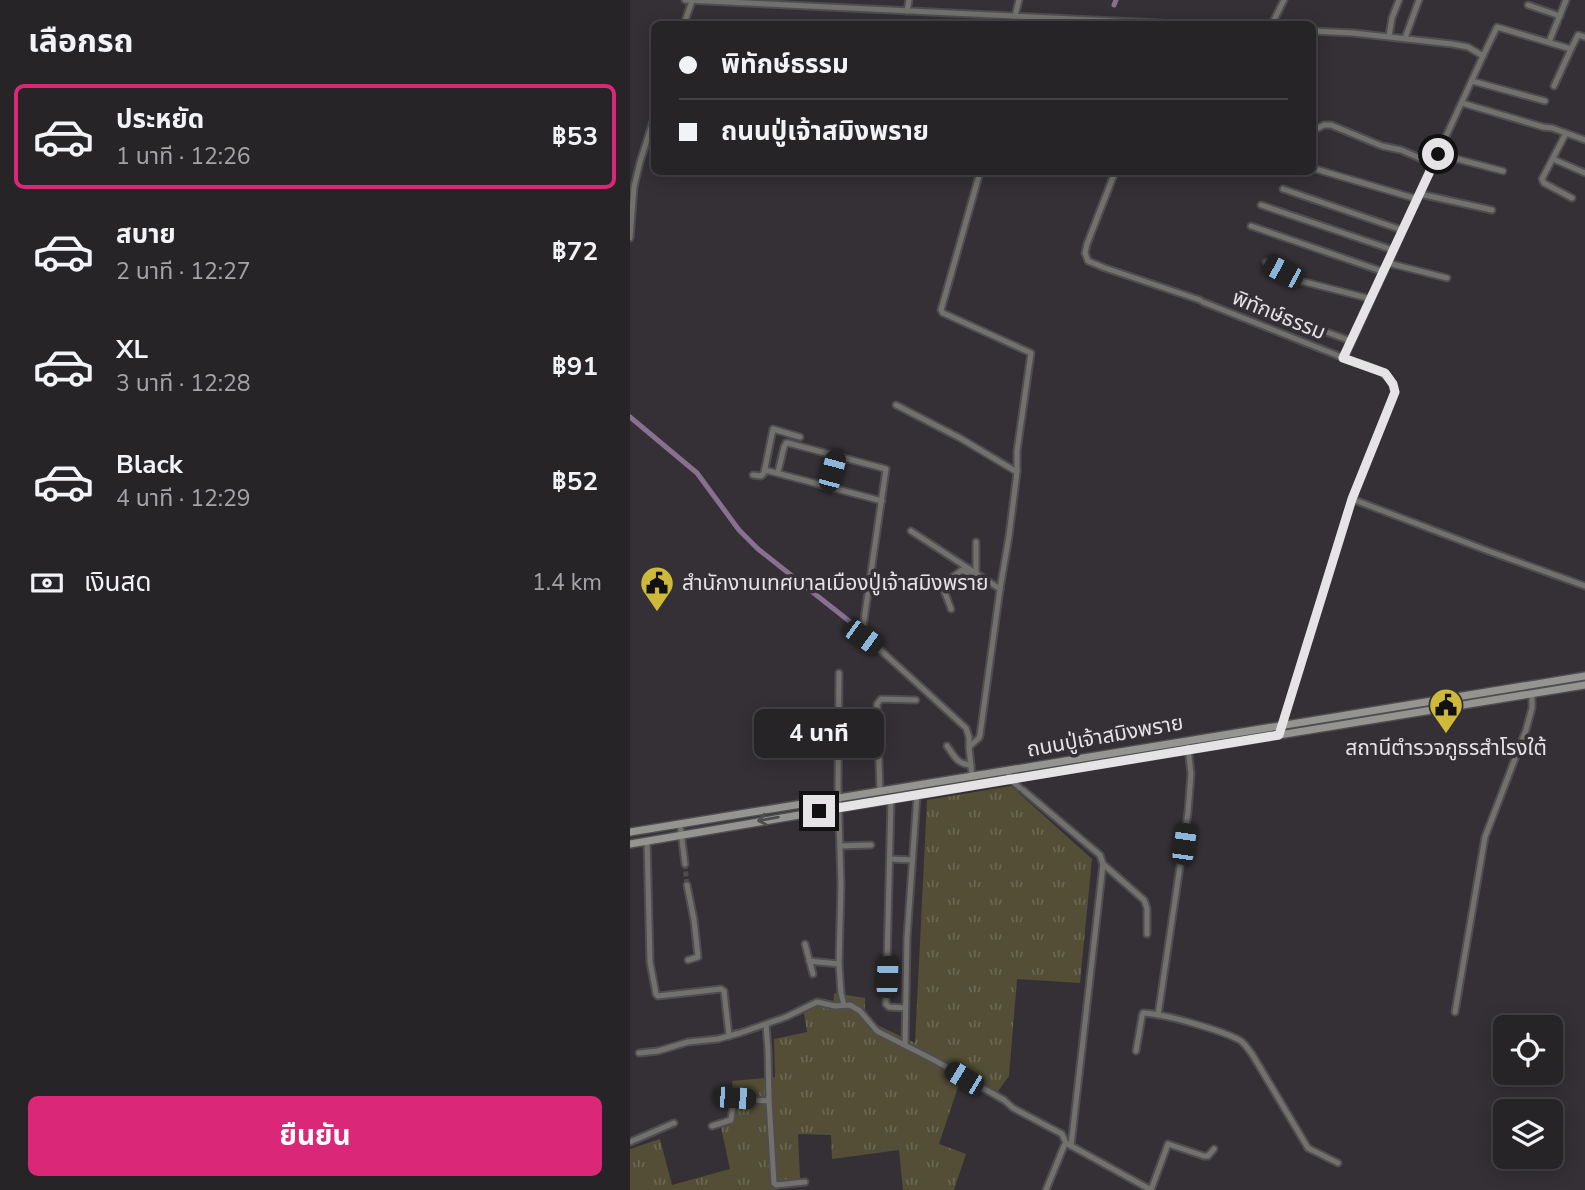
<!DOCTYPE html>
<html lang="th">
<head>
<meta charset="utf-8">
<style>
  body { margin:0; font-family:"Nunito Sans","Noto Sans Thai",sans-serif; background:#2f2c30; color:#f1f3f6; height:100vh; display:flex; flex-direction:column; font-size:26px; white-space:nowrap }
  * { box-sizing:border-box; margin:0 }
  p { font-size:23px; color:#a4a4a8 }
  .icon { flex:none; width:38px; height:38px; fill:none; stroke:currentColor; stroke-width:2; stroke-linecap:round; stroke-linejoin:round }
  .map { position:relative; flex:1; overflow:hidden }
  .side { display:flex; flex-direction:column; background:#272428; width:630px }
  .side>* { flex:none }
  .top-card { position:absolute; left:21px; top:21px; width:665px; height:154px; border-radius:10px; box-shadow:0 4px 18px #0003,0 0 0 2px #434145; display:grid; align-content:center; height:154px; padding:0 28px; background:#272428 }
  .fabs { position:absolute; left:863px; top:1015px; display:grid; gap:14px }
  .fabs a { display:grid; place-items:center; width:70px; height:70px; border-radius:10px; background:#272428; box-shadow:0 4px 18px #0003,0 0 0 2px #434145; font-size:35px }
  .end { position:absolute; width:32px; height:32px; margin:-16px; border:9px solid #e5e3e6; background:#111; box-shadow:0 0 0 4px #111 }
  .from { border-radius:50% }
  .bubble { position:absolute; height:49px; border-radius:10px; background:#272428; box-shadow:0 4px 18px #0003,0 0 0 2px #434145; font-size:23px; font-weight:700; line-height:49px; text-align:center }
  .car { position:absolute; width:21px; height:42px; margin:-21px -10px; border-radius:9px; box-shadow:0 0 5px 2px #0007; background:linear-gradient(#222 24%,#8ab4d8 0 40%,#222 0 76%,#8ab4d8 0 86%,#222 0) }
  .top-card b { display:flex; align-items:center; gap:24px; height:66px; font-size:26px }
  .top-card b+b { border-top:2px solid #434145 }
  .top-card i { width:18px; height:18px; background:#f1f3f6 }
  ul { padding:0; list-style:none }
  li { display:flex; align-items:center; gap:21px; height:105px; margin:0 14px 10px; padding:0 14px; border:4px solid transparent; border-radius:10px }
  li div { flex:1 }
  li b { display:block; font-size:26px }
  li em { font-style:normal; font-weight:700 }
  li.selected { border-color:#db2777 }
  li>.icon { width:63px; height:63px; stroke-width:1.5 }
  h2 { padding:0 28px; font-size:32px; line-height:84px }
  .pay { display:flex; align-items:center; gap:18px; height:77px; padding:0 28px; font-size:26px }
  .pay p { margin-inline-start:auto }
  .primary-button { display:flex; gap:14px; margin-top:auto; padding:14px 28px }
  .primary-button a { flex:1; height:80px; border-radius:10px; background:#db2777; color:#fff; font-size:28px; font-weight:700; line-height:80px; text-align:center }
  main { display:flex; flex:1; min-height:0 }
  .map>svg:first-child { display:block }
</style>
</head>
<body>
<main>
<section class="side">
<h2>เลือกรถ</h2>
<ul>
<li class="selected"><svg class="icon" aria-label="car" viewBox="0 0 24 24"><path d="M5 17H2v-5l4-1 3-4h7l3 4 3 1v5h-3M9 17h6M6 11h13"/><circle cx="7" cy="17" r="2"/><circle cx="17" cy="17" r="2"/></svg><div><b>ประหยัด</b><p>1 นาที · 12:26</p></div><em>฿53</em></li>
<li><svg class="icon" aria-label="car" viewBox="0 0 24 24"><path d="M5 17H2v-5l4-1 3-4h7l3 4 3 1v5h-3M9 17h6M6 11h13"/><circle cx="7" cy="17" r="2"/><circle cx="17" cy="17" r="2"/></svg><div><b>สบาย</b><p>2 นาที · 12:27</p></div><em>฿72</em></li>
<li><svg class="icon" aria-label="car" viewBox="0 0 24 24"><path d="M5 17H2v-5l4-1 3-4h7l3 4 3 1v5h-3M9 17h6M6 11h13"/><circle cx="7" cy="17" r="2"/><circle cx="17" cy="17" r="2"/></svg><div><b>XL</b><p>3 นาที · 12:28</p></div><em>฿91</em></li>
<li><svg class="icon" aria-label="car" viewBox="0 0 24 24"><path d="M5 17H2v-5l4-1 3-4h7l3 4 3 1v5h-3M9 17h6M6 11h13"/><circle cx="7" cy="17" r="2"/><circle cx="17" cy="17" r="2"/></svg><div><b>Black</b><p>4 นาที · 12:29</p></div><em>฿52</em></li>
</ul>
<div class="pay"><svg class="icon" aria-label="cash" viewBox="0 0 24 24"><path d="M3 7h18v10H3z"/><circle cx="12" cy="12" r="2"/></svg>เงินสด<p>1.4 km</p></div>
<div class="primary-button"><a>ยืนยัน</a></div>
</section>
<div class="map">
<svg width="955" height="1190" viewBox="0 0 955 1190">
  <defs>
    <pattern id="grass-tufts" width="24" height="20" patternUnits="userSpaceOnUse" patternTransform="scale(1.75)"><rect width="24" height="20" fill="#534e35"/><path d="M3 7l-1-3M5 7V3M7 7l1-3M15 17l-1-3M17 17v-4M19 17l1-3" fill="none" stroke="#6c6752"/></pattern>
  </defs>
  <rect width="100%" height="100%" fill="#343035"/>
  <polygon fill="url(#grass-tufts)" points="381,786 462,859 450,983 387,979 379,1076 366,1094 330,1081 309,1144 336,1154 324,1190 273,1190 269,1150 202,1159 201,1135 168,1134 170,1179 147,1190 0,1190 0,1149 30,1139 42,1185 100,1169 90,1123 105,1115 102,1081 145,1077 144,1039 177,1032 173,1007 187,1005 203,1007 204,993 235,998 235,1013 243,1023 285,1043 297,800"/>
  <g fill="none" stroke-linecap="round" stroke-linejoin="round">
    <g stroke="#a592aa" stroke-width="2">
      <polyline points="95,1033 118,1028"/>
      <polyline points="367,1099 382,1110"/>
    </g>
    <g stroke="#8a7090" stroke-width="5">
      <polyline points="484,5 486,0"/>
      <polyline points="0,417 67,473 109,530 128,549 233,632"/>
    </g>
    <polyline stroke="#4f4b50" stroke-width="5" stroke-dasharray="5 2.5" stroke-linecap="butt" points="55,864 57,885"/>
    <g stroke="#504d51" stroke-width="9">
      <g id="street">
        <polyline points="55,0 547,24"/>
        <polyline points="898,5 930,16"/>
        <polyline points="277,11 279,0"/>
        <polyline points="385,16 389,0"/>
        <polyline points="54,24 62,1"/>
        <polyline points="642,24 654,0"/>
        <polyline points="759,36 762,18 769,0"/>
        <polyline points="775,38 789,0"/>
        <polyline points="919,42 936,0"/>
        <polyline points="941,49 948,35 955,37"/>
        <polyline points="853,56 867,27 941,49 924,86"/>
        <polyline points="842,81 915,101"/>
        <polyline points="832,103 913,127 922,128 955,140"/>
        <polyline points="682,131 694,125 701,125 752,146 771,150 804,164"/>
        <polyline points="936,133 912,179 914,183 942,198"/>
        <polyline points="808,154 873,171"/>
        <polyline points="923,159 955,173"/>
        <polyline points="682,168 787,199"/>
        <polyline points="485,172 457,244 455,253 458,261 475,268 570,300"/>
        <polyline points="653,189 772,230"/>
        <polyline points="790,194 862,210"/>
        <polyline points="631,205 763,250"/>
        <polyline points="621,226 754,272"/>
        <polyline points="0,238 4,187 10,162 24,118"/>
        <polyline points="636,262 671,281 741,299"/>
        <polyline points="758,263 817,278"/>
        <polyline points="573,302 714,358"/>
        <polyline points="656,317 721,341"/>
        <polyline points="266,405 330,438 387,472"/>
        <polyline points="135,470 252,501"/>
        <polyline points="148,472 154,447 156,443 158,443 256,469 232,634 233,637 246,646 336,728 339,737 339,747"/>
        <polyline points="123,475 131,476 134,473 143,429 170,437"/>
        <polyline points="197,486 206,455"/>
        <polyline points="722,499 861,552 955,586"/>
        <polyline points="281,531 370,589"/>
        <polyline points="346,573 346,542"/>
        <polyline points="321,609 314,590 320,579 332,570 348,578"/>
        <path d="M649,735L722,499L765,392C761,368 733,366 714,358L853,56L838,47L822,44L723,33L682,31"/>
        <path d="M317,746C325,757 327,764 341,765"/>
        <polyline points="378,770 380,779 390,788"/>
        <polyline points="342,776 339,747 349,738 350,735 370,589 379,536 387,472 387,451 401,353 313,313 311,310 350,172"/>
        <polyline points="393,790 470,855 473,864 441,1146"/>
        <polyline points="250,791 247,704 251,699 286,700"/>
        <polyline points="261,799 256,1004 259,1007 275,1008"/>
        <polyline points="50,824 55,864"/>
        <polyline points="17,841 20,962 26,994 28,996 91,989 94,991 99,1036"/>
        <polyline points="210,846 241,845"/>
        <polyline points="260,859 282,860"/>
        <polyline points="473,864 514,900 517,908 517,934"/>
        <polyline points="57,885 64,920 68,957 58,960"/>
        <polyline points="175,944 183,974"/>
        <polyline points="179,961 209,964 211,884 208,786 209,673"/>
        <polyline points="209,964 211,993 214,1005"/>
        <polyline points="825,1012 855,837 896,730 902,708 902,693"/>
        <polyline points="528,1015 558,812 561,774 558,747"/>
        <polyline points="275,1045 277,938 287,795"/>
        <path d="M506,1051L512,1016L513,1013C531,1013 595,1031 611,1041C616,1045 618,1049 622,1054L678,1148L708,1163"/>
        <polyline points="9,1053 28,1051 58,1042 88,1039 110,1033 156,1017 187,1002 205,1006 220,1005 230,1011 247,1031 304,1060 374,1100 383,1108 432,1134 436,1143"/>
        <polyline points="139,1101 144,1183 146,1185 175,1182"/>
        <polyline points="82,1126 101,1120 104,1099 139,1101 138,1051 136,1025"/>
        <polyline points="0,1142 44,1123"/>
        <polyline points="416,1190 434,1146 436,1143 521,1190"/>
        <polyline points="521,1190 538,1144 574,1156 578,1156 584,1149"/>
      </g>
    </g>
    <g stroke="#504d51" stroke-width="10">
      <g id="secondary">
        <polyline points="0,832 955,676"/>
        <polyline points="0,844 380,779 955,685"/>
      </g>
    </g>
    <use href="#street" stroke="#72716e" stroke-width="5"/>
    <use href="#secondary" stroke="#959490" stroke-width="7"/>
  </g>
  <defs><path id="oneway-shaft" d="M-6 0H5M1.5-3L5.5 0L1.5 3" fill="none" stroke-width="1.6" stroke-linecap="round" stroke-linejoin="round" transform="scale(1.75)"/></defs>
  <use stroke="#514e50" href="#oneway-shaft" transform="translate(138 819) rotate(170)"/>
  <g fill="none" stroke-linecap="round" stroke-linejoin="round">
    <polyline stroke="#e5e3e6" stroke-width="9" points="189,811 649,735 722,499 765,392 763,384 755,373 713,358 808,154"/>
  </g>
  <defs>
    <g id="civic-pin" transform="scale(1.75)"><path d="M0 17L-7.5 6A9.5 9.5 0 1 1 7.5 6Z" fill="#ceb938" stroke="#343035"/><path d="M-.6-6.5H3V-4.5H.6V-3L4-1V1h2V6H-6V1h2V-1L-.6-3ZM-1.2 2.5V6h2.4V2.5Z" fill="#111"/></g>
  </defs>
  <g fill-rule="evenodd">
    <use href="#civic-pin" x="27" y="583"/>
    <use href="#civic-pin" x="816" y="705"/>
  </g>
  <g text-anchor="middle" stroke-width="7" stroke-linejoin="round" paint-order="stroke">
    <g font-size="21" fill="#e5e3e6" stroke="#343035">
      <text transform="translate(649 315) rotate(22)" y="7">พิทักษ์ธรรม</text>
      <text transform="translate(475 736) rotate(-10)" y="7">ถนนปู่เจ้าสมิงพราย</text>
    </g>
    <g font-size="21" fill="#e5e3e6" stroke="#343035" text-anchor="start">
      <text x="52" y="590">สำนักงานเทศบาลเมืองปู่เจ้าสมิงพราย</text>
      <text x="816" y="755" text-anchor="middle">สถานีตำรวจภูธรสำโรงใต้</text>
    </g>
  </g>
</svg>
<div class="fabs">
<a><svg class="icon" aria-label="locate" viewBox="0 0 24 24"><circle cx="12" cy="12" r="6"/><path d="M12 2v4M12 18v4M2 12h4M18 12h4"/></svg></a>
<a><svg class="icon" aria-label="layers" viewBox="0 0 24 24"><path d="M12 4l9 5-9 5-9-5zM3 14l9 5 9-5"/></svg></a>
</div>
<i class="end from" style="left:808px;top:154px"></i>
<i class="end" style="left:189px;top:811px"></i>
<div class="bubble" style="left:124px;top:709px;width:130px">4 นาที</div>
<i class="car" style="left:653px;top:272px;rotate:298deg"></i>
<i class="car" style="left:202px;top:471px;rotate:15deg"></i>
<i class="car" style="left:233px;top:637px;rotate:126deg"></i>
<i class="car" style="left:554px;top:844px;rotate:8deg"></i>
<i class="car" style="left:257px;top:977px;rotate:2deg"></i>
<i class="car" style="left:334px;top:1078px;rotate:301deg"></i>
<i class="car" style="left:105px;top:1098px;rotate:94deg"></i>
<div class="top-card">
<b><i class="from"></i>พิทักษ์ธรรม</b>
<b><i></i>ถนนปู่เจ้าสมิงพราย</b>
</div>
</div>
</main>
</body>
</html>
